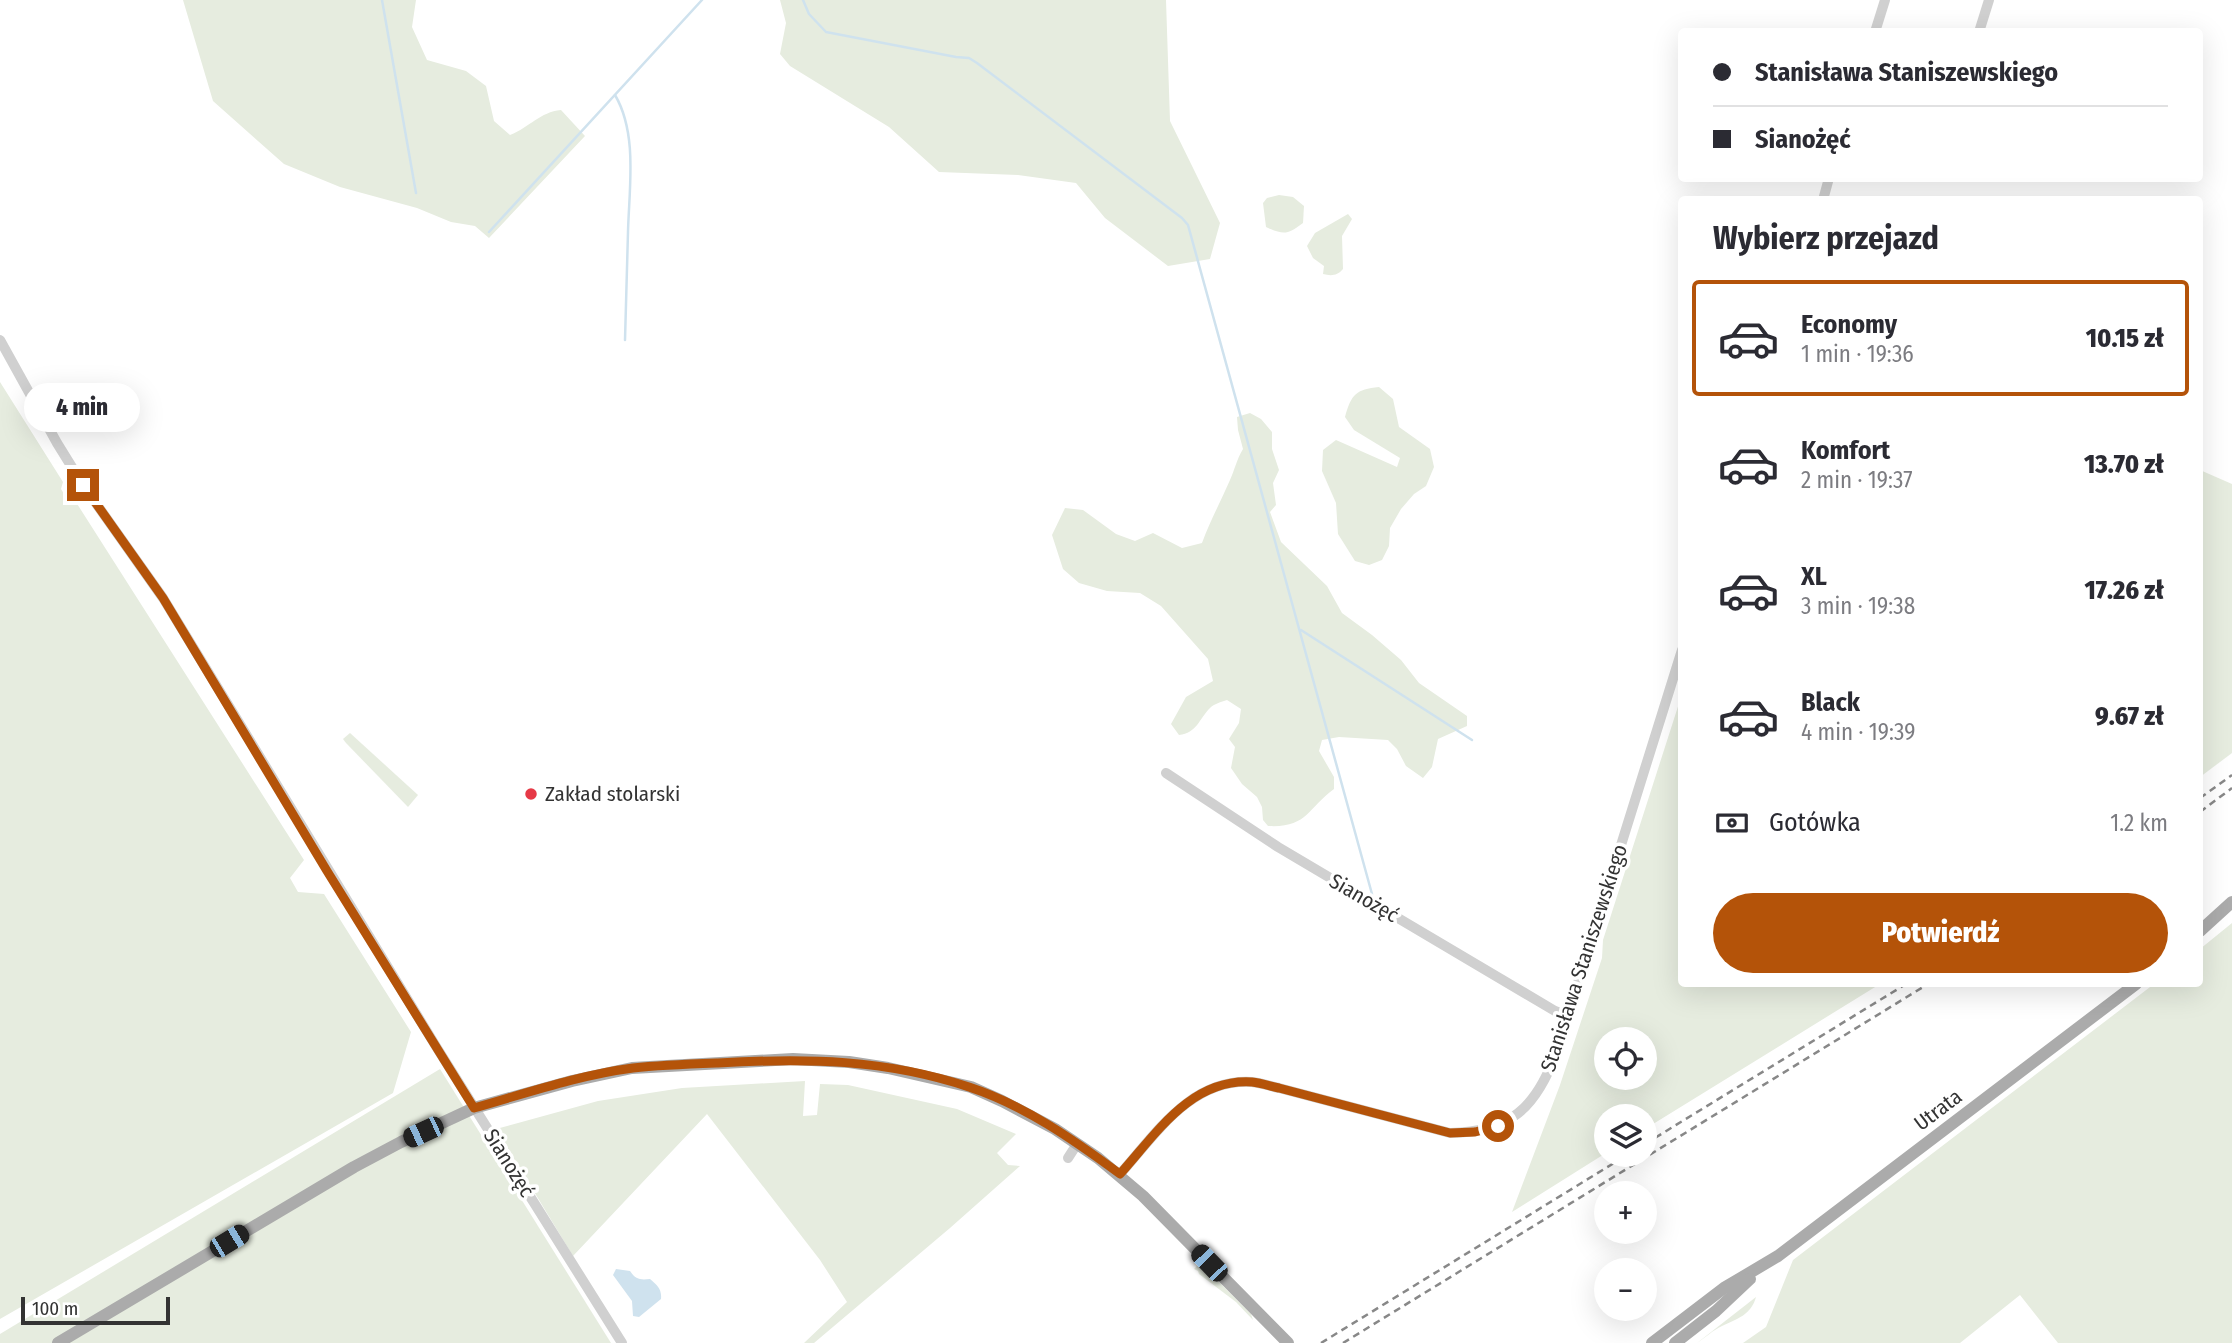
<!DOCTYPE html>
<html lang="pl">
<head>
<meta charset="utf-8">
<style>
  body { margin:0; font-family:"Fira Sans Condensed",sans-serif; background:#f7f7f7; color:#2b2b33; height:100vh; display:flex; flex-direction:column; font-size:26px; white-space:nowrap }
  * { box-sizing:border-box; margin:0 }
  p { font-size:23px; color:#7c7c81 }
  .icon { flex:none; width:38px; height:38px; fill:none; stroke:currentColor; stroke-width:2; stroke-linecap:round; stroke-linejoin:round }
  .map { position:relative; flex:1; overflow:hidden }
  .panel { position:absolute; left:1678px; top:196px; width:525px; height:791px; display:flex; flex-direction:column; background:#fff; border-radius:7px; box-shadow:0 7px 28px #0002 }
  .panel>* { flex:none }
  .banner { position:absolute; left:1678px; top:28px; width:525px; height:154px; border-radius:7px; box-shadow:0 7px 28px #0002; display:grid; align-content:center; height:154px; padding:0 35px; background:#fff }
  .tools { position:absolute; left:1594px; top:1027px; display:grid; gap:14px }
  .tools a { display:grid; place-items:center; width:63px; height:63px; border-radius:50%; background:#fff; box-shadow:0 7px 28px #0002; font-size:35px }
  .scale { position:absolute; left:21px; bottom:18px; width:149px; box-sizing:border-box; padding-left:7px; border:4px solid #333; border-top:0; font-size:19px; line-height:24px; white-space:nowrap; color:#333; -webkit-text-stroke:5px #fff; paint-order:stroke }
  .end { position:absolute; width:32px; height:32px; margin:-16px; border:9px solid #b45309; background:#fff; box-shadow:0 0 0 4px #fff }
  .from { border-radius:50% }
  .bubble { position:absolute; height:49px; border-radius:24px; background:#fff; box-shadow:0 7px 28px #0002; font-size:23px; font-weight:800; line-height:49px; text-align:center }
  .car { position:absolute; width:21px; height:42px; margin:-21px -10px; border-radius:9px; box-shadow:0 0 5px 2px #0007; background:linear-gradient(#222 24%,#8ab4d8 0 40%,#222 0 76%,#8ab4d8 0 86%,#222 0) }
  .banner b { display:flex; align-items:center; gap:24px; height:66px; font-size:26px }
  .banner b+b { border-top:2px solid #e1e1e2 }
  .banner i { width:18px; height:18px; background:#2b2b33 }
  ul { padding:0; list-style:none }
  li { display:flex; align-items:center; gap:21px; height:116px; margin:0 14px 10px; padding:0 21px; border:4px solid transparent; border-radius:7px }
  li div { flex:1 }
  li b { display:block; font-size:26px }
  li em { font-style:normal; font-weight:800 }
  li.current { border-color:#b45309 }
  li>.icon { width:63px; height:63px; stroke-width:1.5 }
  h2 { padding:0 35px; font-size:32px; line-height:84px }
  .pay { display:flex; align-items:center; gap:18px; height:77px; padding:0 35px; font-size:26px }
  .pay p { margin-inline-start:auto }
  .primary-button { display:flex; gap:14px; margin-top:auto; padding:14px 35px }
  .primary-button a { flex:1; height:80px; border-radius:42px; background:#b45309; color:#fff; font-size:28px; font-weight:800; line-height:80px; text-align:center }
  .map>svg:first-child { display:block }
</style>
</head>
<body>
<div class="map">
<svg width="2232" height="1343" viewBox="0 0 2232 1343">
  <rect width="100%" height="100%" fill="#fff"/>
  <g fill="#e6ecdf" fill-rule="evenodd">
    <path d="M183,0H416L412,27L427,60L466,71L486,86L494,121L510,135C530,127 540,112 561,110L585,136L489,238L475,226L451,222L417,208L340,187L284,164L213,101Z"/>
    <polygon points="780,0 1166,0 1170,121 1220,223 1210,259 1168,266 1105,218 1076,183 1018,175 939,172 889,127 790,66 780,54 786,23"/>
    <path d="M1279,195L1293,197L1304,206L1303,223C1287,235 1284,235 1266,227L1263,203L1267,198Z"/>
    <path d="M1348,214L1352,219L1342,236L1343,269C1337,276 1331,276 1323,274L1324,266L1313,258L1307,246L1315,233Z"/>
    <polygon points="0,382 63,482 61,489 66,497 74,499 304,860 290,878 298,892 324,894 411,1032 393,1093 0,1319"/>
    <path d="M1379,387L1393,399L1399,427L1430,449L1434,467L1426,486L1414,494L1401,509L1390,528L1389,546L1382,560L1369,565L1355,561L1338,534L1336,503L1322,471L1323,450L1336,440L1397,467L1400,458L1354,430L1345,417C1351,395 1356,389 1379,387Z"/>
    <path d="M1250,413L1261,419L1272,432V449L1279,470L1273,483L1276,505L1270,512L1281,542L1327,586L1342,613L1372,635L1401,660L1419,683L1467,716V726L1438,739L1432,767L1423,778L1406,766L1397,749L1388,740L1339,737L1322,740L1319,751L1334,777V789C1307,809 1307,828 1268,826L1263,820L1262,807L1257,797L1242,784L1231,768L1235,747L1229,739L1239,723L1241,709L1227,700C1221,702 1214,704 1210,708C1199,719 1197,733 1179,735L1171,724L1186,697L1213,681L1208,659L1161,606L1140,593L1107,591L1079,583L1063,569L1052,535L1065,508L1083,510L1116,534L1135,541L1153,533L1182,548L1202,543C1210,521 1221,501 1230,480C1235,469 1236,461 1243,449L1238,430L1237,417Z"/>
    <polygon points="2200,470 2232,484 2232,753 2200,777"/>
    <path d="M1682,694V984H1880L1645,1129V1116H1606V1153L1512,1212L1560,1085L1602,958L1603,940ZM1606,1040H1645V1078H1606Z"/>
    <polygon points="350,733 418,795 408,807 346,743 343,739"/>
    <polygon points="2232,923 2232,1343 2058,1343 2020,1295 1960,1343 1743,1343 1766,1327 1793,1260 2154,984 2200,984 2200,949"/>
    <polygon points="440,1069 611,1343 0,1343 0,1334"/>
    <polygon points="805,1081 803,1116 817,1115 820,1084 848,1085 957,1109 1016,1134 997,1153 1008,1165 1020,1166 950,1228 814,1343 804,1343 847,1302 820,1260 707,1114 573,1256 496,1129 598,1101 682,1088"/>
    <polygon points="1197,1266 1212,1275 1251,1314 1253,1320 1236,1302 1199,1274 1198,1271 1194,1269"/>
    <path d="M1756,1297C1751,1315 1737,1319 1722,1326C1713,1330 1705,1338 1697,1343Z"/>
  </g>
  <path fill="#cfe2ee" d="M616,1269L630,1271C636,1280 641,1280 650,1279C657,1285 662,1289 661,1299L639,1317L633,1316L632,1301L613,1275Z"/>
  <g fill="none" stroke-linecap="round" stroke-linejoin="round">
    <g stroke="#cfe2ee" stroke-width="2.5">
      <polyline points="382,0 416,193"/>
      <polyline points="803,0 809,14 826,32 956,57 969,58 977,63 1182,218 1188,225 1372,894"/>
      <path d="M615,95C638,134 629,189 628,232C627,268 626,304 625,340"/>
      <polyline points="489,232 702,0"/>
      <polyline points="1301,630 1472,740"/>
    </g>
    <g stroke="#d0d0d0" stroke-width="10">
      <polyline points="1875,32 1885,0"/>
      <polyline points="1979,32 1989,0"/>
      <polyline points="1823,200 1829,178"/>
      <polyline points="0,340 57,443 83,485 163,598 437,1048 622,1343"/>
      <polyline points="1166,773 1278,847 1555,1011 1568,1016"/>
      <polyline points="1068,1158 1077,1144"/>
      <path d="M1120,1174C1156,1134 1191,1078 1252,1082C1261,1083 1270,1086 1279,1088L1450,1133C1510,1132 1536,1108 1556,1053L1682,650"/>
    </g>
    <g stroke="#ababab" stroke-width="12">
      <polyline points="2200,931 2232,902"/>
      <polyline points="58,1343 354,1167 401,1142 474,1108 572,1081 632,1068 793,1059 849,1062 888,1068 971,1087 1002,1101 1055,1129 1098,1158 1143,1196 1288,1343"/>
      <polyline points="1652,1343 1724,1288 1778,1256 2136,984"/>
      <polyline points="1675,1343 1716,1311 1750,1279"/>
    </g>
    <g stroke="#888" stroke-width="2.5" stroke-dasharray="7 5" stroke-linecap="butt">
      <polyline points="2200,798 2232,775"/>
      <polyline points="2200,812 2232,788"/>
      <polyline points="1645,1144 1906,984"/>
      <polyline points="1321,1343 1627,1155"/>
      <polyline points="1343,1343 1928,984"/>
    </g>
  </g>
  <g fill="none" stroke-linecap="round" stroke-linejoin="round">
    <path stroke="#b45309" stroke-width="9" d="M83,485L163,598L327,871L474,1108C527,1093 579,1075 633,1068C661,1065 690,1064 718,1063C806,1058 885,1059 969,1087C1024,1105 1074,1140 1120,1174C1156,1134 1191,1078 1252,1082C1261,1083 1270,1086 1279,1088L1450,1133L1475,1132L1498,1126"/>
  </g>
  <circle fill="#e63946" stroke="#fff" stroke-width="2.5" cx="531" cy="794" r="7"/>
  <g text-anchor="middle" stroke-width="7" stroke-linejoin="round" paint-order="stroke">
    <g font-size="21" fill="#333" stroke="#fff" text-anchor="start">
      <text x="545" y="801">Zakład stolarski</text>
    </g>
    <g font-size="21" fill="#333" stroke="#fff">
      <text transform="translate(1364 898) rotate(30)" y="7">Sianożęć</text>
      <text transform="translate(1584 958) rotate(-72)" y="7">Stanisława Staniszewskiego</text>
      <text transform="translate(1938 1110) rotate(-37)" y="7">Utrata</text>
      <text transform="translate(509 1163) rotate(58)" y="7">Sianożęć</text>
    </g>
  </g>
</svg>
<div class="tools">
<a><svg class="icon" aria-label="locate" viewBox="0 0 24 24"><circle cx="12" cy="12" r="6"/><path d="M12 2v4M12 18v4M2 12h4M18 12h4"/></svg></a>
<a><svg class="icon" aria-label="layers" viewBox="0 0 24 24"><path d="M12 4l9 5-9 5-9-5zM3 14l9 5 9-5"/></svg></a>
<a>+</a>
<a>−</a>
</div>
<div class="scale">100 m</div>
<i class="end from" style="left:1498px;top:1126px"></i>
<i class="end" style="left:83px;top:485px"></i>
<div class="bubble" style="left:24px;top:383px;width:116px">4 min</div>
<i class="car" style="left:423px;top:1132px;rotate:245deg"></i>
<i class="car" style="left:229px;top:1241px;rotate:59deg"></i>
<i class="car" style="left:1209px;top:1263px;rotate:316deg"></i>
<div class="banner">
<b><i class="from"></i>Stanisława Staniszewskiego</b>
<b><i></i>Sianożęć</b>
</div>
<section class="panel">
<h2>Wybierz przejazd</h2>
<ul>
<li class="current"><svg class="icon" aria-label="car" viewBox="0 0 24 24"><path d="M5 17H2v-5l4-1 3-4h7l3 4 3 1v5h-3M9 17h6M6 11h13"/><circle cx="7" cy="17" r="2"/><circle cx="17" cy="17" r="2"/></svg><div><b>Economy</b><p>1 min · 19:36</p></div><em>10.15 zł</em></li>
<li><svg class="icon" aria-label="car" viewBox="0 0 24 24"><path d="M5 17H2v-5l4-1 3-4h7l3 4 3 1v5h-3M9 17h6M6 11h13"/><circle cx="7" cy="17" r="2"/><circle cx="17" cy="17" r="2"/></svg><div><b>Komfort</b><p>2 min · 19:37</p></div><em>13.70 zł</em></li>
<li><svg class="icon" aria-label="car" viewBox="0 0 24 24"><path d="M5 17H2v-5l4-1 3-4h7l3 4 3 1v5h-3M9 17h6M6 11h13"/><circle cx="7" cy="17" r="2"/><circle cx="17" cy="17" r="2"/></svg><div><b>XL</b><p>3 min · 19:38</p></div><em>17.26 zł</em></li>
<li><svg class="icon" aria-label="car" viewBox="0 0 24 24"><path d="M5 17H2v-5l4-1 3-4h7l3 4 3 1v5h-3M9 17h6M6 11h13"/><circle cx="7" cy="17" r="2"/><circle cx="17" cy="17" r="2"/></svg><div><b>Black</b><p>4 min · 19:39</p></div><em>9.67 zł</em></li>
</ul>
<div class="pay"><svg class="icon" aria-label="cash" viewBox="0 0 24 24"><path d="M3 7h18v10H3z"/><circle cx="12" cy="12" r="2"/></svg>Gotówka<p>1.2 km</p></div>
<div class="primary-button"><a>Potwierdź</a></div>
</section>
</div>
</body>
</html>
